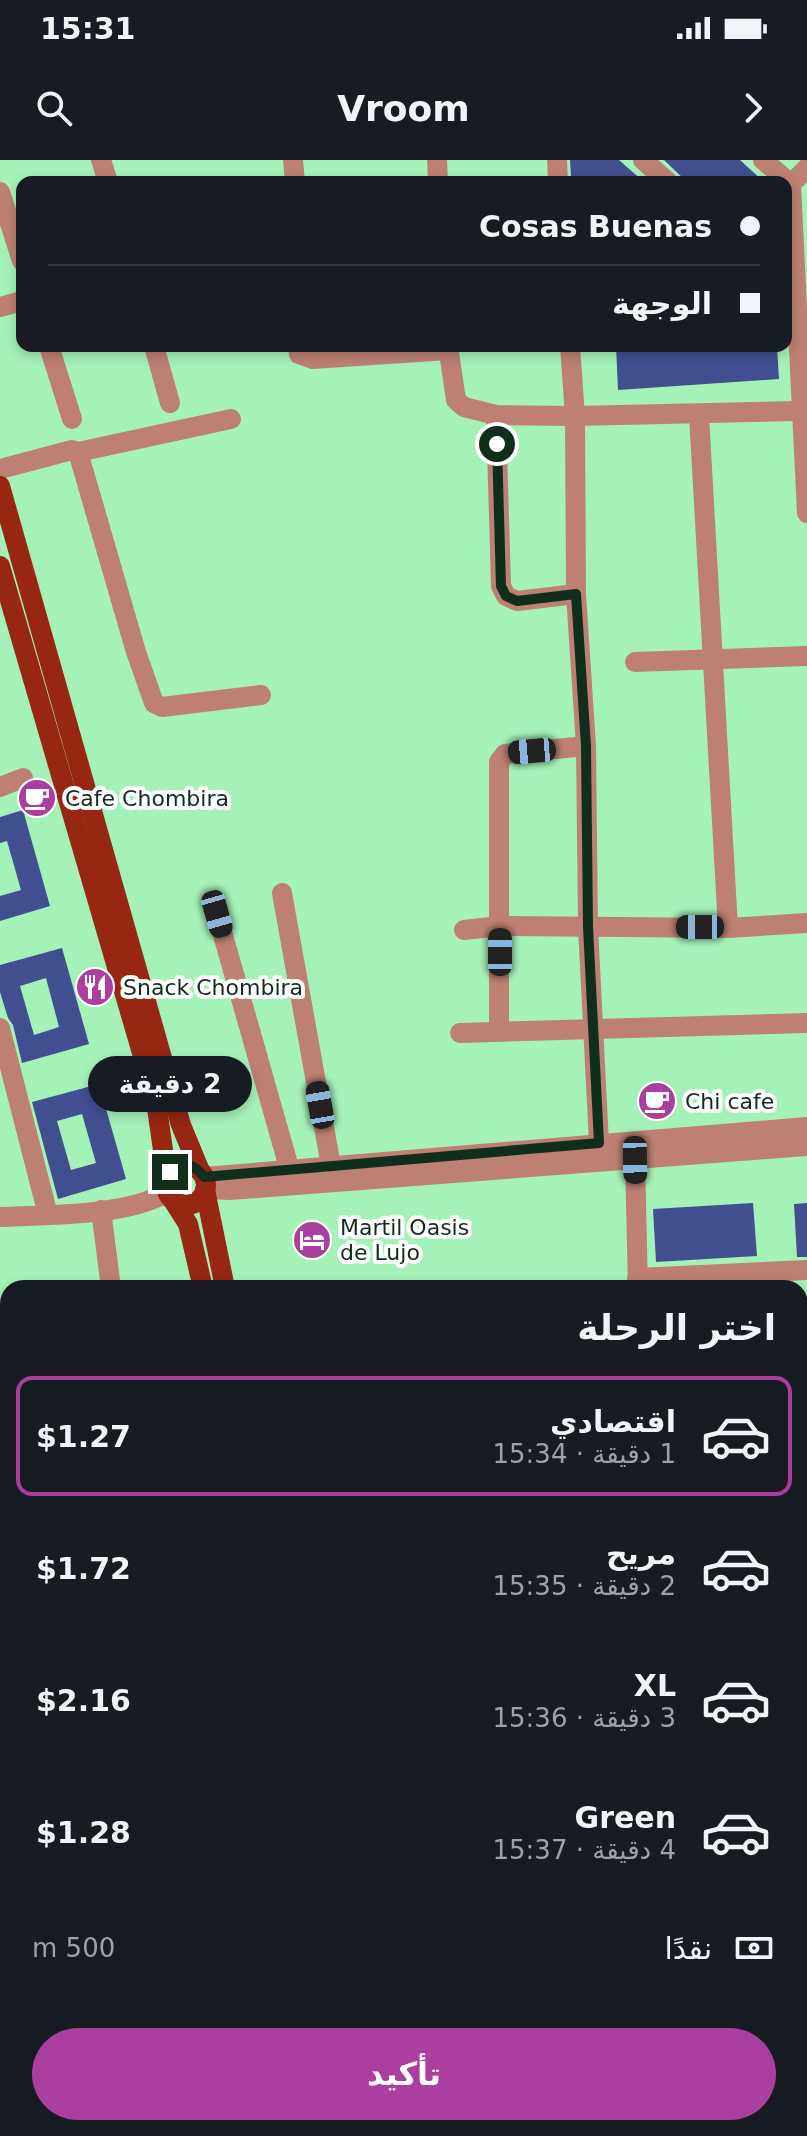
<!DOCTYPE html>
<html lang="ar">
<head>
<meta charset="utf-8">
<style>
  body { margin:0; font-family:"DejaVu Sans",Vazirmatn,sans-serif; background:#20242c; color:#f1f3f6; direction:rtl; height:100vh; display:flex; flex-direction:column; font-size:30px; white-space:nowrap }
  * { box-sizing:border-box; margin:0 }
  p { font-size:26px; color:#9ea1a6 }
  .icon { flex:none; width:44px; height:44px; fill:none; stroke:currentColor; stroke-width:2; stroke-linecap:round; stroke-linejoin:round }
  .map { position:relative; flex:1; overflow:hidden; direction:ltr }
  .side { position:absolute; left:0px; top:1120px; width:808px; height:856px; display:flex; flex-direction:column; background:#171b24; border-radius:24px 24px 0 0; box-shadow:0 4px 12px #0003; direction:rtl }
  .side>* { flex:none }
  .guide { position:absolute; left:16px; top:16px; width:776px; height:176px; border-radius:16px; box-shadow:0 4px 12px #0003; direction:rtl; display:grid; align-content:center; height:176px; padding:0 32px; background:#171b24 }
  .end { position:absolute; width:36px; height:36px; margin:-18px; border:10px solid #0f2f1a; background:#fff; box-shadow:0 0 0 4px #fff }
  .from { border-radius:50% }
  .bubble { position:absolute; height:56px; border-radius:28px; background:#171b24; box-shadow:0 4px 12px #0003; font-size:26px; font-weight:600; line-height:56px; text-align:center; direction:rtl }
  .car { position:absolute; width:24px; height:48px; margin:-24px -12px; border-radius:10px; box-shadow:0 0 6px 2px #0007; background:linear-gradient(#222 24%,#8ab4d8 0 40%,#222 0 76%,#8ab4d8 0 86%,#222 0) }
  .guide b { display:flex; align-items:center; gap:28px; height:76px; font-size:30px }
  .guide b+b { border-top:2px solid #363941 }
  .guide i { width:20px; height:20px; background:#f1f3f6 }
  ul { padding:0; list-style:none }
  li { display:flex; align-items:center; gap:24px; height:120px; margin:0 16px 12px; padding:0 16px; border:4px solid transparent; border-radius:16px }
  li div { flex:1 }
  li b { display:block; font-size:30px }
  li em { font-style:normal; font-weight:600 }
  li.active { border-color:#aa3f9f }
  li>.icon { width:72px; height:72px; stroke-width:1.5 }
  h2 { padding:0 32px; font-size:36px; line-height:96px }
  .pay { display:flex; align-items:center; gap:20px; height:88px; padding:0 32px; font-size:30px }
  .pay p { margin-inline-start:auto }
  .primary-button { display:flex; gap:16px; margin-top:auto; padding:16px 32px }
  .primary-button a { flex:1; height:92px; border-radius:48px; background:#aa3f9f; color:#fff; font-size:32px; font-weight:600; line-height:92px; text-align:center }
  .status { display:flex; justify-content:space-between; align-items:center; height:56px; padding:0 40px; background:#171b24; direction:ltr }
  .status svg { height:22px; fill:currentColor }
  header { display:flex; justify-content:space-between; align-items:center; height:104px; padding:0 32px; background:#171b24; font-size:36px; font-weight:600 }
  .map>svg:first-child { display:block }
</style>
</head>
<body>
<div class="status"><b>15:31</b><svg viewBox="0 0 49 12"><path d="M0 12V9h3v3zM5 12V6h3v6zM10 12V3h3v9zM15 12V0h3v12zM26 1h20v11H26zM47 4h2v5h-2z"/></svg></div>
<header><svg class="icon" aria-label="forward" viewBox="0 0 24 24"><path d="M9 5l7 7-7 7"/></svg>Vroom<svg class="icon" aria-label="search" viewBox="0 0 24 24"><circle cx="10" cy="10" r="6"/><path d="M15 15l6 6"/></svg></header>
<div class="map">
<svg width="807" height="1976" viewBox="0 0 807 1976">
  <rect width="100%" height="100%" fill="#a5f2b9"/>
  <g fill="#414f91" fill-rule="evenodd">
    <polygon points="570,0 619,0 644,22 615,22 618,16 571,17"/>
    <polygon points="664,0 740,0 764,22 687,22"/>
    <polygon points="616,186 777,186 779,219 618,230"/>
    <polygon points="23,650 50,746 0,761 0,736 21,730 7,681 0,683 0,657"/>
    <path d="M62,788L89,884L22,903L13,865L8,858L0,832V805ZM46,818L59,867L34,875L20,826Z"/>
    <path d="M99,924L126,1019L58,1039L32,942ZM82,954L96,1003L71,1010L57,961Z"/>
    <polygon points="753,1043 757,1096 656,1102 653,1049"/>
    <polygon points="807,1043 807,1097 797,1097 794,1044"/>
  </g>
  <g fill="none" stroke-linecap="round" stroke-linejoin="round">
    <g stroke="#be8073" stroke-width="20">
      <polyline points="101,0 108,22"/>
      <polyline points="293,0 295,22"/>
      <polyline points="437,0 438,22"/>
      <polyline points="557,0 558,22"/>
      <polyline points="643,0 668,22"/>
      <polyline points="763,0 791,24 807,8"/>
      <polyline points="791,24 807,353"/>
      <polyline points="0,32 22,101"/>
      <polyline points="0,147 22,141"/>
      <polyline points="49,186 72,259"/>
      <polyline points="154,186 170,243"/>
      <polyline points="298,186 299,194 313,199 448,190"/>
      <polyline points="448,186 456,240 464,247 496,255 575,256 801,251"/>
      <polyline points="570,186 575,256 576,434 586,586 588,767 599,983"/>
      <polyline points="496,255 501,426 506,436 517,441 576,434"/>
      <polyline points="699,255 728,768"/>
      <polyline points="78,292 231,259"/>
      <polyline points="0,309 72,290 78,292 136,492 154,543 162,547 261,535"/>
      <polyline points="635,502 807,496"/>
      <polyline points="0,627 23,618"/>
      <polyline points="282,733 331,1006"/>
      <polyline points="217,754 290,1011"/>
      <polyline points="464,770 500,766 728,768 807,763"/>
      <polyline points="0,868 48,1055"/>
      <polyline points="499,871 499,602 505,594 586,586"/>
      <polyline points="460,873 807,863"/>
      <polyline points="635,1000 638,1128"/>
      <polyline points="204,1017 807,967"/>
      <polyline points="206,1029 230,1030 807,986"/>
      <polyline points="101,1050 111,1128"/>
      <path d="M0,1057C45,1055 130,1056 167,1032"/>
      <polyline points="637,1118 807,1110"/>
      <polyline points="0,1167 8,1166"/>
      <polyline points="0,1226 8,1225"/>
      <polyline points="800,1354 807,1354"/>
      <polyline points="8,1361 8,1376"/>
      <polyline points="800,1448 807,1448"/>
      <polyline points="0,1464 8,1463"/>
      <polyline points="800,1519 807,1519"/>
      <polyline points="0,1576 8,1575"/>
      <polyline points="800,1587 807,1588"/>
      <polyline points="0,1654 8,1653"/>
      <polyline points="800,1654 807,1654"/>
      <polyline points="800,1730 807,1731"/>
      <polyline points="0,1741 8,1740"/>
      <polyline points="800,1763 807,1752"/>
      <polyline points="800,1816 807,1820"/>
      <polyline points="0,1830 8,1830"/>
      <polyline points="800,1887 807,1876"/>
      <polyline points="0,1910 8,1910"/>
      <polyline points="158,1968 159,1976"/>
      <polyline points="284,1968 285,1976"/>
      <polyline points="508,1968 510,1976"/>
      <polyline points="580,1968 581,1976"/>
      <polyline points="665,1968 670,1972 676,1968"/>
      <polyline points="35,1976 98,1968"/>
      <polyline points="749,1976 752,1968"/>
    </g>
    <g stroke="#972612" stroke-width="20">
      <polyline points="0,326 181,965 200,1011"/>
      <polyline points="0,406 156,941 167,1018"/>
      <circle cx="186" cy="1025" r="20"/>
      <polyline points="205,1030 225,1128"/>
      <polyline points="174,1042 188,1064 203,1128"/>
      <polyline points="379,1968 381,1976"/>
      <polyline points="398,1968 400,1976"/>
    </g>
  </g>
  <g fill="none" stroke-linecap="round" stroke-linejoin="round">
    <path stroke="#0f2f1a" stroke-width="10" d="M170,1012C182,1001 195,1004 204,1017L599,983L588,767L586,586L576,434L517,441L506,436L501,426L497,284"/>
  </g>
  <defs>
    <g id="cafe-disc" transform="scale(2)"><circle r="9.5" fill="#aa3f9f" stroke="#fdfdfd"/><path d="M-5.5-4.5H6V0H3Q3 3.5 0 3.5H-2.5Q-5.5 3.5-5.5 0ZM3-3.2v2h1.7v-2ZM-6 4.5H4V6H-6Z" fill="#fff"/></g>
    <g id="restaurant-disc" transform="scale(2)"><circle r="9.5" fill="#aa3f9f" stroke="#fdfdfd"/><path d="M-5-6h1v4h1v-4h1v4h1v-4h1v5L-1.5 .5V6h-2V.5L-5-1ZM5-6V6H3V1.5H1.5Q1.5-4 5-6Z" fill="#fff"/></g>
    <g id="hotel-disc" transform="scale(2)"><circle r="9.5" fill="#aa3f9f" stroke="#fdfdfd"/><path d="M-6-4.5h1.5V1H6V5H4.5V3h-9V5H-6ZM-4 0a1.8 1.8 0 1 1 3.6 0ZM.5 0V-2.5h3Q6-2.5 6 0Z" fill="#fff"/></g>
  </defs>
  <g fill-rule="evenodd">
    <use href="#cafe-disc" x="37" y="638"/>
    <use href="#restaurant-disc" x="95" y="827"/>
    <use href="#cafe-disc" x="657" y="941"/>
    <use href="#hotel-disc" x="312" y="1080"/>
  </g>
  <g text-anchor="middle" stroke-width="8" stroke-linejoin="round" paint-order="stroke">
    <g font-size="22" fill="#0f2f1a" stroke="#fdfdfd" text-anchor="start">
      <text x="65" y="646">Cafe Chombira</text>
      <text x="123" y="835">Snack Chombira</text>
      <text x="685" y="949">Chi cafe</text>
      <text x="340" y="1075">Martil Oasis<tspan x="340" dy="25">de Lujo</tspan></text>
    </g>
  </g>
</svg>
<i class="end from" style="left:497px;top:284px"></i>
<i class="end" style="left:170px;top:1012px"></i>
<div class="bubble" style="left:88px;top:896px;width:164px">2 دقيقة</div>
<i class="car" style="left:532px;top:591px;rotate:265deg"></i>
<i class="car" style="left:217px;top:754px;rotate:164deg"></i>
<i class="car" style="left:700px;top:767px;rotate:270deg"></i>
<i class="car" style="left:500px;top:792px;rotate:0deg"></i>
<i class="car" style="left:320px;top:945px;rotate:350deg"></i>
<i class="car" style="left:635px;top:1000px;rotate:179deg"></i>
<div class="guide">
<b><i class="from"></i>Cosas Buenas</b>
<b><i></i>الوجهة</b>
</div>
<section class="side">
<h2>اختر الرحلة</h2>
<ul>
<li class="active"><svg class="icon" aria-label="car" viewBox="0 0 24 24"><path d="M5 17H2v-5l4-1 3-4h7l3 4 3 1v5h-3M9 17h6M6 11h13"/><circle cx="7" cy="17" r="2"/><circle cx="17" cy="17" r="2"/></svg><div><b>اقتصادي</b><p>1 دقيقة · 15:34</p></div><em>$1.27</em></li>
<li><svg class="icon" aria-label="car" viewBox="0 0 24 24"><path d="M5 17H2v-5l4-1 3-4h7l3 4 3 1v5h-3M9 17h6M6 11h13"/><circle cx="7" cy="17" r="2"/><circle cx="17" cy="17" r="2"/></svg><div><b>مريح</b><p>2 دقيقة · 15:35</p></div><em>$1.72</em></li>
<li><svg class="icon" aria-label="car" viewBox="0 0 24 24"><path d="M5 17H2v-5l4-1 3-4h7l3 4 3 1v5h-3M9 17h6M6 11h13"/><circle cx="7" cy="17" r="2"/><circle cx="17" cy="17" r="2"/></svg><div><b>XL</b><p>3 دقيقة · 15:36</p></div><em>$2.16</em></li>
<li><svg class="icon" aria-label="car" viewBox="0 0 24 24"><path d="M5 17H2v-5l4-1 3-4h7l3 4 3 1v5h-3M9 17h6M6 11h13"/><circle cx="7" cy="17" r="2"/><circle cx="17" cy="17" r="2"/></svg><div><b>Green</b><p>4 دقيقة · 15:37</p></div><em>$1.28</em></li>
</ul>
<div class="pay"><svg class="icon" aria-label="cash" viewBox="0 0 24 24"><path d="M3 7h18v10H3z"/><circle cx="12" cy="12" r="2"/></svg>نقدًا<p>500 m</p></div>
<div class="primary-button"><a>تأكيد</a></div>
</section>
</div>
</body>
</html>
